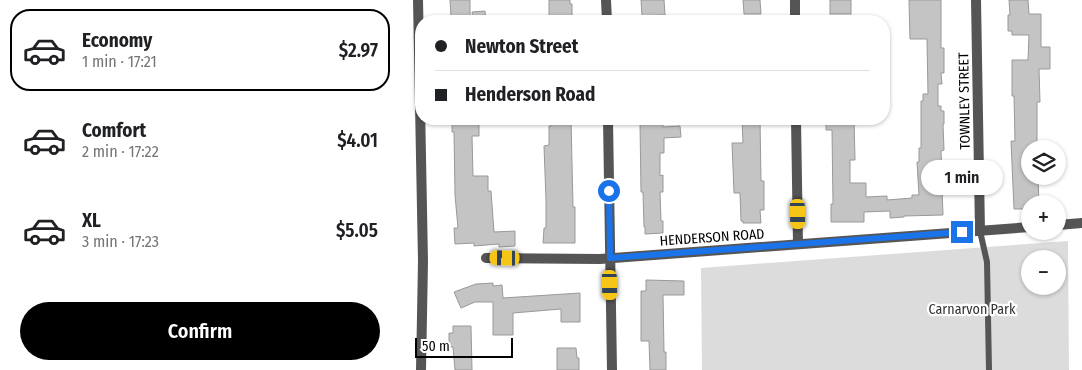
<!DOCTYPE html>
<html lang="en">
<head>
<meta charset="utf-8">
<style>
  body { margin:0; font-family:"Fira Sans Condensed",sans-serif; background:#f2f2f2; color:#202124; height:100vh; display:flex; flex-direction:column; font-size:19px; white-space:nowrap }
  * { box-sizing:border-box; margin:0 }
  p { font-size:16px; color:#757577 }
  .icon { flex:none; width:28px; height:28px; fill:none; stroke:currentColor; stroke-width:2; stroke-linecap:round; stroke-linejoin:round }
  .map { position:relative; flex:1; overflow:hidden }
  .drawer { display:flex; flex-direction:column; background:#fff; width:400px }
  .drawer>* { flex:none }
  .banner { position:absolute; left:15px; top:15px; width:475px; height:110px; border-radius:20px; box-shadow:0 1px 4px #0004; display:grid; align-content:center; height:110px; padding:0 20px; background:#fff }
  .tools { position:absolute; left:621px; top:140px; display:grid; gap:10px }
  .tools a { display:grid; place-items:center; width:45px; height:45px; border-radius:50%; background:#fff; box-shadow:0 1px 4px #0004; font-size:25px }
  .scale { position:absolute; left:15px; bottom:12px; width:98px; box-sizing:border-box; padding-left:5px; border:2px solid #000; border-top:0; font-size:14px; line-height:18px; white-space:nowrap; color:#000; -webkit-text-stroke:4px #fff; paint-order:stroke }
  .end { position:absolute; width:22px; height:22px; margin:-11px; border:6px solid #1a73e8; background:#fff; box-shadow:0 0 0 2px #fff }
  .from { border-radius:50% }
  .bubble { position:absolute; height:35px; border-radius:18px; background:#fff; box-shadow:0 1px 4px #0004; font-size:16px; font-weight:600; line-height:35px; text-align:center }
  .car { position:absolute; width:15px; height:30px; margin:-15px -8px; border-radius:6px; box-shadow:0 0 4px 1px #0007; background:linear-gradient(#f5c518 24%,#345 0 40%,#f5c518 0 76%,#345 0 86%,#f5c518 0) }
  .banner b { display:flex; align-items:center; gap:18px; height:48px; font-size:19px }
  .banner b+b { border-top:1px solid #e0e0e0 }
  .banner i { width:12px; height:12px; background:#202124 }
  ul { padding:9px 0 0; list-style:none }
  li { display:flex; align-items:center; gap:15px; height:82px; margin:0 10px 8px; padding:0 10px; border:2px solid transparent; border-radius:20px }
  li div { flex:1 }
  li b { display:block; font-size:19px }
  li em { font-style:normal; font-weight:600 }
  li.on { border-color:#000 }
  li>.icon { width:45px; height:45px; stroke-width:1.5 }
  .button { display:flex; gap:10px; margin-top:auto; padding:10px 20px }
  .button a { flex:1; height:58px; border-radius:30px; background:#000; color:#fff; font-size:20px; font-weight:600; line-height:58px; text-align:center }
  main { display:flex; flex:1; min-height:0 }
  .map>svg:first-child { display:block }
</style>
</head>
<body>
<main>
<section class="drawer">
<ul>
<li class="on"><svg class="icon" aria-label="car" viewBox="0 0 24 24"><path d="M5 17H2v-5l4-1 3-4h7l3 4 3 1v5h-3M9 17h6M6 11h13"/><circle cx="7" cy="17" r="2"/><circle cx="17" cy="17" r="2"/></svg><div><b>Economy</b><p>1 min · 17:21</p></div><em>$2.97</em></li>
<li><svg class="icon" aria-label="car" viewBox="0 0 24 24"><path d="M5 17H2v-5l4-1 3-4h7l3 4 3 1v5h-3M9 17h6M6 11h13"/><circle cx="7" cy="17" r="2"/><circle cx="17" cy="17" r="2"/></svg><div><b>Comfort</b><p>2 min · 17:22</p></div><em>$4.01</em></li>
<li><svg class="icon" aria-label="car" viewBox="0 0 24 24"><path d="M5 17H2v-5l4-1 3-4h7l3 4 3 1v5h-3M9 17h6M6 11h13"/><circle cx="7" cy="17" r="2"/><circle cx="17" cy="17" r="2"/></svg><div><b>XL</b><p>3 min · 17:23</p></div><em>$5.05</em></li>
</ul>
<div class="button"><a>Confirm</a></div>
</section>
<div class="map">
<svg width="682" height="370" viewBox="0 0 682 370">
  <rect width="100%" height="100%" fill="#fff"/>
  <path fill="#dcdcdc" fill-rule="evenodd" d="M668,241L669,370H302L301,268ZM630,259H658V286H630Z"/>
  <g fill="#c4c4c4" stroke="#999">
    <polygon points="50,0 70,0 70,16 51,17"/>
    <polygon points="149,0 170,0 170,4 172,4 172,17 149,18"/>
    <polygon points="241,0 264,0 265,15 242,16"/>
    <polygon points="343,0 360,0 361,14 344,14"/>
    <rect x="430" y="0" width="21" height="14"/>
    <polygon points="509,0 541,0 541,48 544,48 544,73 541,73 542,84 538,84 538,106 541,106 541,111 544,111 544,124 543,124 544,150 541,151 542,175 545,175 545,189 542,189 543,215 504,216 504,217 490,218 490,211 464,212 464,222 431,222 431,204 433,204 432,130 426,130 426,119 454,119 455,160 450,160 450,183 466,183 466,197 487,196 487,200 512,198 512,195 519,195 517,162 519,162 519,148 521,148 521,101 523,101 523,94 528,94 527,39 510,39"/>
    <polygon points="609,0 628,0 629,14 641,14 641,47 650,47 650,69 639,69 640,102 637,102 637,149 630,149 630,176 638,176 639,204 630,204 630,209 614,209 611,141 615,141 614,96 612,96 612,60 628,60 629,35 612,35 612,31 608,31 608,15 610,15"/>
    <polygon points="85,11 86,21 73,21 72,12"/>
    <polygon points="52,119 79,119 79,136 72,136 73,176 88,176 88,191 91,191 94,232 115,231 115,246 99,247 99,244 74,246 74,243 55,244 54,228 58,228 55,195 54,132 52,132"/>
    <polygon points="152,119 171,119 173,207 175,207 175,243 143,243 144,228 146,228 146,200 144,146 149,145 149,126 151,126"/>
    <polygon points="245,119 263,119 263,127 280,126 281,137 264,138 264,153 260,153 260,176 263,175 263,192 260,192 261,221 263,221 263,233 245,234 245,227 244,227 243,192 241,192 240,123 245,123"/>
    <polygon points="342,119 360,119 360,120 361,181 364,181 364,210 360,210 361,223 343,223 343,221 341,221 340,193 334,193 332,143 343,143"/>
    <polygon points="246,280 284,281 284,295 263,295 264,352 266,352 266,370 250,370 249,341 241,341 241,291 246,291"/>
    <polygon points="93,283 93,286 102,285 103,298 180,293 180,322 161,322 161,309 113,313 113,335 93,335 93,302 75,302 61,308 54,292 76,284"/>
    <polygon points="53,326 71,326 72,370 55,370 53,347 49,347 49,333 53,333"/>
    <polygon points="157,348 176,348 177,358 179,358 179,370 157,370"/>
  </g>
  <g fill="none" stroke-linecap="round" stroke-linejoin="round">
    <polyline stroke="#555" stroke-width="6" points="580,231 587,262 589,370"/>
    <g stroke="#555" stroke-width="10">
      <polyline points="18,0 23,261 21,370"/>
      <polyline points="206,0 207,21"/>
      <polyline points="395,0 395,21"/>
      <polyline points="576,0 580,231"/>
      <polyline points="208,119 212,370"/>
      <polyline points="396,119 398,244"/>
      <polyline points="658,225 682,223"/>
      <polyline points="86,258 200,259 630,227"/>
    </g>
  </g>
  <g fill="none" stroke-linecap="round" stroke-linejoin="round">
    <polyline stroke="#1a73e8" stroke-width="6" points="209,191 210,258 562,232"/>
  </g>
  <g text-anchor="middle" stroke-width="4.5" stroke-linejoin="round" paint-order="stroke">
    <g font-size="14" fill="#000" stroke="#fff">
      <text transform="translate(564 101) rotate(-91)" y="5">TOWNLEY STREET</text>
      <text transform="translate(312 237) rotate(-4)" y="5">HENDERSON ROAD</text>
    </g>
    <g font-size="14" fill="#333" stroke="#fff">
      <text x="572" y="314">Carnarvon Park</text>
    </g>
  </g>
</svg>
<div class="tools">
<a><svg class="icon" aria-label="layers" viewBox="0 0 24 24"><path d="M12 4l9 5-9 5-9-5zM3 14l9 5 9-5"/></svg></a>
<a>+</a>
<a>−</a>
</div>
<div class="scale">50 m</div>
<i class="end from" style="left:209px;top:191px"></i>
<i class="end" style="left:562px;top:232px"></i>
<div class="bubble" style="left:521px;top:160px;width:82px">1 min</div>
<i class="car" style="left:398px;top:214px;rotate:179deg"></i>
<i class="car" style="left:105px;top:258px;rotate:271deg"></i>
<i class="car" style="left:210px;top:285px;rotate:179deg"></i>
<div class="banner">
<b><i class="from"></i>Newton Street</b>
<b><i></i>Henderson Road</b>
</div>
</div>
</main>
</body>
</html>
